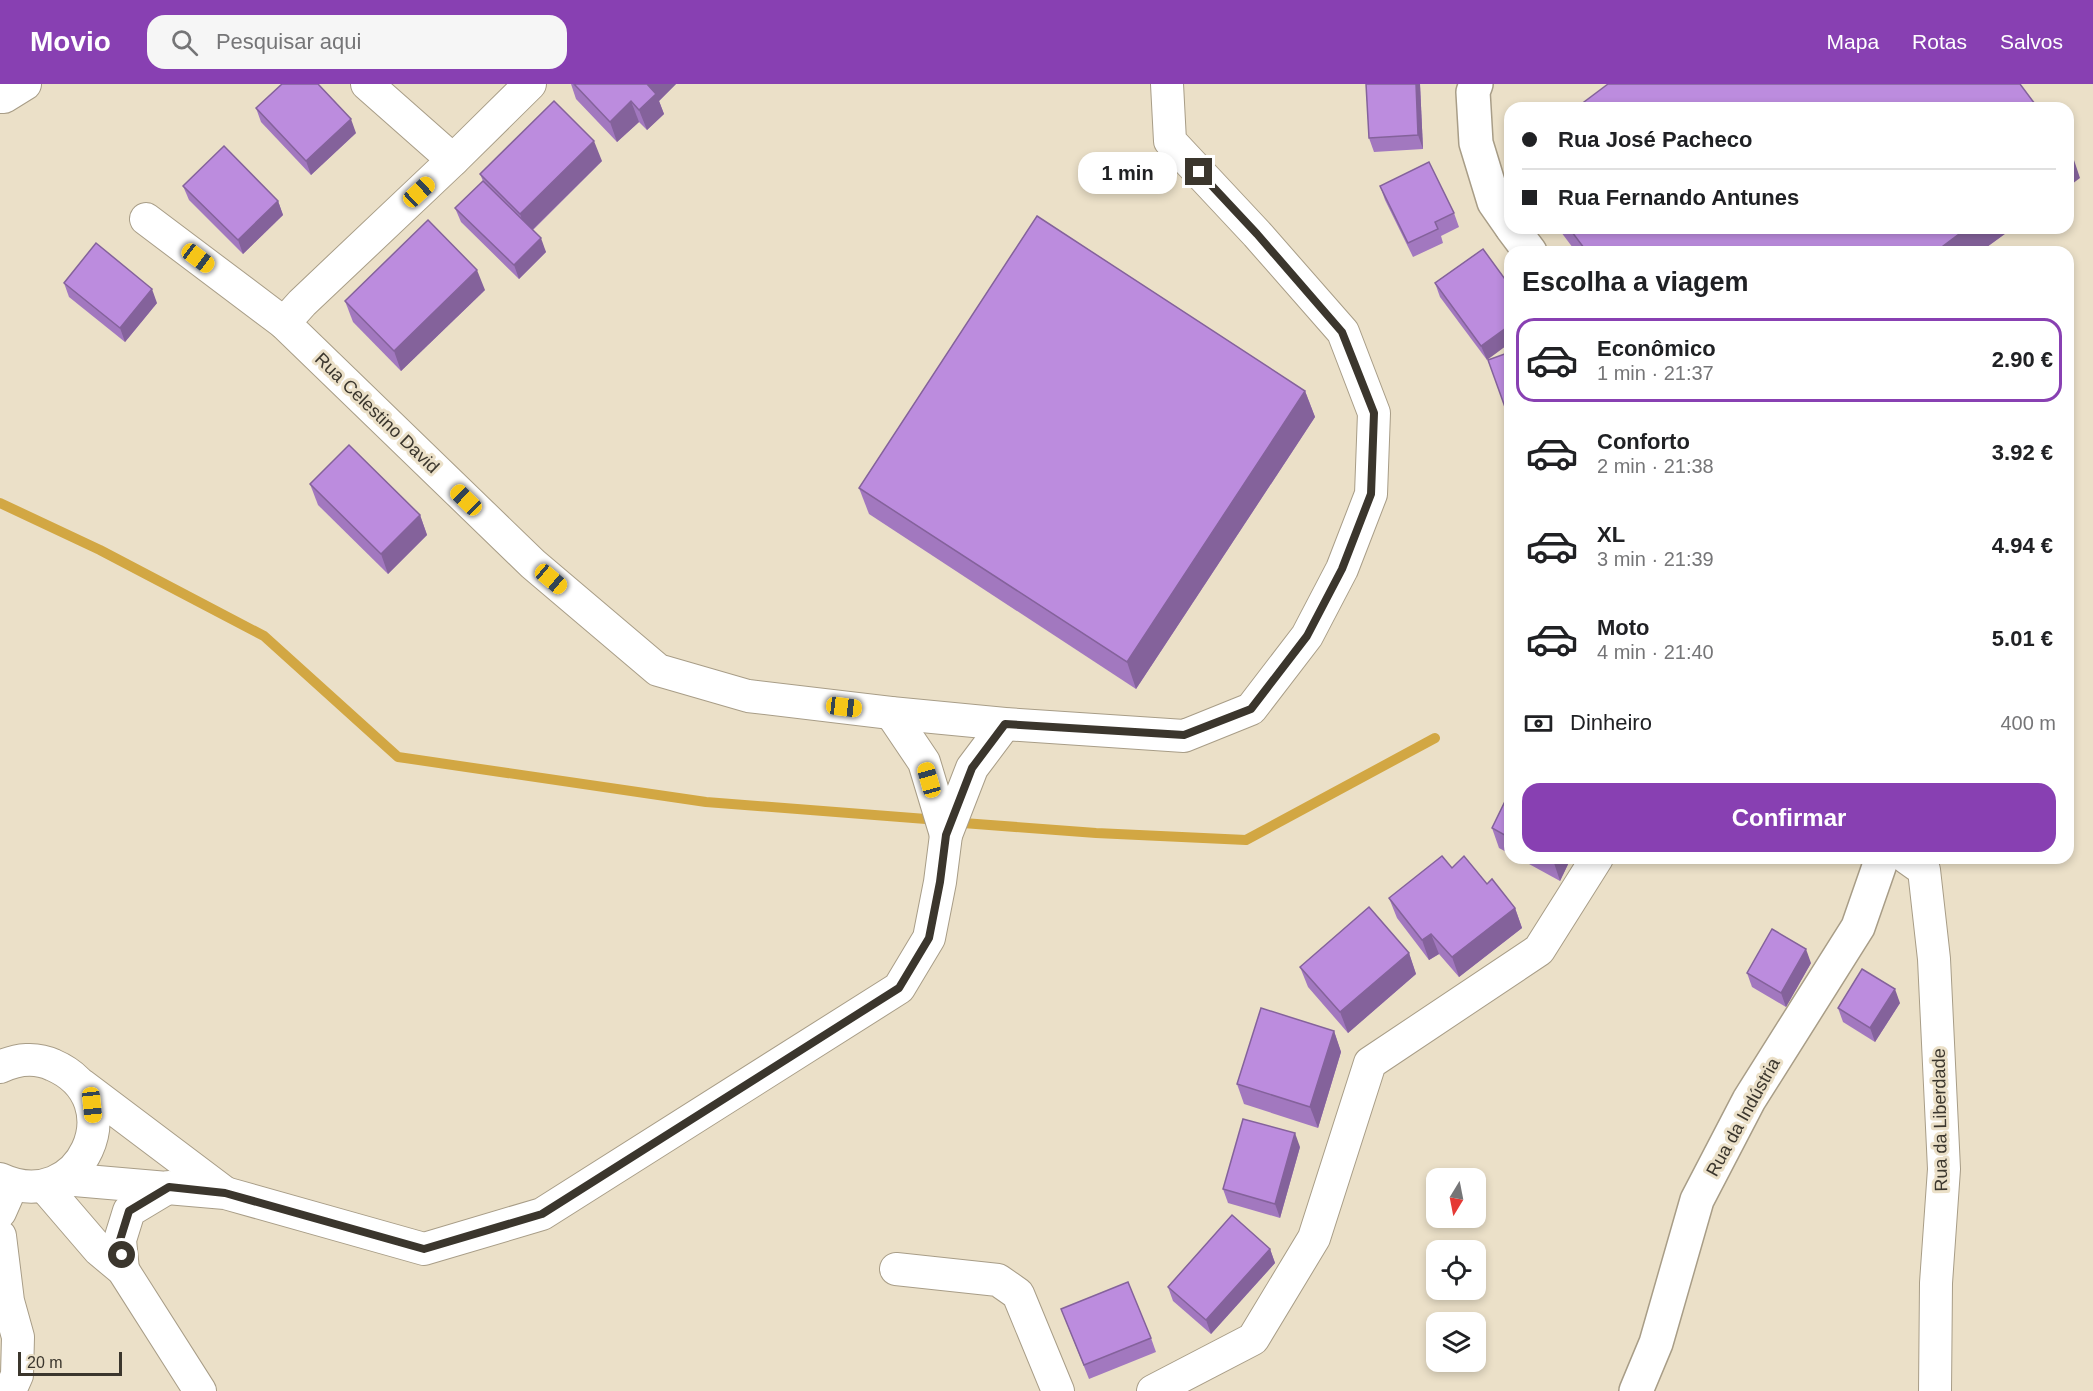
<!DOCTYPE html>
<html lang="pt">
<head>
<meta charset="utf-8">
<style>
  body { margin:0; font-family:Helvetica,sans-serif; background:#f6f6f6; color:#202124; height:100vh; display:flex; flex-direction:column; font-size:22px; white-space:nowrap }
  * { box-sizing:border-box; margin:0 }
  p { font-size:20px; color:#757577 }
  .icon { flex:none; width:33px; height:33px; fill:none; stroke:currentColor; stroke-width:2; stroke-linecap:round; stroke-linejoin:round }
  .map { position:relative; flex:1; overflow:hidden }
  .details { position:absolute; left:1504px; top:162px; width:570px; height:618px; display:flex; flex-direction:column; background:#fff; border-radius:18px; box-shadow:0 3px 9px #0003 }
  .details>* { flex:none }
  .banner { position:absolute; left:1504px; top:18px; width:570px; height:132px; border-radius:18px; box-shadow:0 3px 9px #0003; display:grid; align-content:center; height:132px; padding:0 18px; background:#fff }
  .needle { width:39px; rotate:190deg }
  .buttons { position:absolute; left:1426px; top:1084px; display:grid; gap:12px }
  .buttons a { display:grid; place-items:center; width:60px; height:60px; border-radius:12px; background:#fff; box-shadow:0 3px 9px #0003; font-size:30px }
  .scale { position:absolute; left:18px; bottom:15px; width:104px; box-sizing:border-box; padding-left:6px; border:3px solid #3b362d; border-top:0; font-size:16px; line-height:21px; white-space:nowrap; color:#3b362d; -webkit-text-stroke:4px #ebe0c8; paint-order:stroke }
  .end { position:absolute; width:27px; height:27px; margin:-14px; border:8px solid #3b362d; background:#fff; box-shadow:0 0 0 3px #fff }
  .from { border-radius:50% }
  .bubble { position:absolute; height:42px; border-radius:18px; background:#fff; box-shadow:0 3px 9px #0003; font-size:20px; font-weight:700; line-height:42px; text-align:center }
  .car { position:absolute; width:18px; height:36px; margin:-18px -9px; border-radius:8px; box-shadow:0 0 4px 2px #0007; background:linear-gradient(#f5c518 24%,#345 0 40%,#f5c518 0 76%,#345 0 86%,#f5c518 0) }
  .banner b { display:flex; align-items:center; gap:21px; height:57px; font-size:22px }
  .banner b+b { border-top:2px solid #e0e0e0 }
  .banner i { width:15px; height:15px; background:#202124 }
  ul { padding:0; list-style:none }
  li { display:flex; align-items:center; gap:18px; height:84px; margin:0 12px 9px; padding:0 6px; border:3px solid transparent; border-radius:18px }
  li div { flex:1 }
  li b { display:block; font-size:22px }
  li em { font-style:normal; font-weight:700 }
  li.on { border-color:#8840b2 }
  li>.icon { width:54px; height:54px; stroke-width:1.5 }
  h2 { padding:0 18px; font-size:27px; line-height:72px }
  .pay { display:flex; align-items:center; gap:15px; height:66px; padding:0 18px; font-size:22px }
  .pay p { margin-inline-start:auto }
  .cta { display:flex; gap:12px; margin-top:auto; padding:12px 18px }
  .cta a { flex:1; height:69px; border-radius:18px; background:#8840b2; color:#fff; font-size:24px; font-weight:700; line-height:69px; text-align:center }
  header { display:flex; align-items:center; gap:36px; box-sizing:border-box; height:84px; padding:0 30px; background:#8840b2; color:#fff }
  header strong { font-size:28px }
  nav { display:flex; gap:33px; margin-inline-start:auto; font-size:21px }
  .search { width:420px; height:54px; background:#f6f6f6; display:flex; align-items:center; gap:15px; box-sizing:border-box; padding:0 21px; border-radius:18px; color:#757577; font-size:22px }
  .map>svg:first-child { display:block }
</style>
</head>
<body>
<header>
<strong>Movio</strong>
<div class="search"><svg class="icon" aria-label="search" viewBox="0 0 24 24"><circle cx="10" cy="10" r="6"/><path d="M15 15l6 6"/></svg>Pesquisar aqui</div>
<nav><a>Mapa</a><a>Rotas</a><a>Salvos</a></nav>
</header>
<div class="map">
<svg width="2093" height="1307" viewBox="0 0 2093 1307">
  <rect width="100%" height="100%" fill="#ebe0c8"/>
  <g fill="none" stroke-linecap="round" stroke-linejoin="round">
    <g stroke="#d2a743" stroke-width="10">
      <polyline points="0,419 100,466 264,552 398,673 706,718 926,735"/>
      <polyline points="963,739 1096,749 1246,756 1435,654"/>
    </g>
    <g stroke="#a89d87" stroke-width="34">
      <g id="street">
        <polyline points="367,0 453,76"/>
        <polyline points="530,0 453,76 302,219 284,239 533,480 658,586 748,612 891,629 1005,640 1184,652 1251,625 1307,552 1342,485 1371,410 1374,329 1343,248 1257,150 1170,57 1167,0"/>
        <polyline points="0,13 4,13 25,0"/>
        <polyline points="146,135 284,239"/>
        <polyline points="891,629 924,678 946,751"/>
        <polyline points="1907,774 1924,786 1934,875 1944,1085 1936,1199 1935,1307"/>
        <path d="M0,983C17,975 36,973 53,981C134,1016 81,1133 0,1095"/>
        <polyline points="82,1001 224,1108"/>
        <polyline points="63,1095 225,1109 424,1165 542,1130 899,904 929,854 940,798 946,751 972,684 1005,640"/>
        <polyline points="44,1102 99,1166 123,1186 200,1307"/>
        <polyline points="0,1128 12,1101"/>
        <polyline points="0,1152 8,1217 18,1253 17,1291 10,1307"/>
        <polyline points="896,1185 998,1196 1018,1210 1058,1307"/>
        <polyline points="123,1186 120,1156 129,1127 169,1103"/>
        <polyline points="1153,1307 1253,1255 1314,1154 1370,979 1539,866 1597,774"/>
      </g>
    </g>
    <g stroke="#a89d87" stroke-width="36">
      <g id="secondary">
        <polyline points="1476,0 1473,8 1476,59 1494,118 1510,141"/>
        <polyline points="1512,144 1530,168"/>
        <polyline points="1636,1307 1656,1259 1697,1116 1749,1016 1858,843 1882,774"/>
      </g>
    </g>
    <use href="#street" stroke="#fff" stroke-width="32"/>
    <use href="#secondary" stroke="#fff" stroke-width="33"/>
  </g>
  <g fill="#a278bf">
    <polygon points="571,0 676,0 659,17 664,30 647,46 639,38 617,58 576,15"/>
    <polygon points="1366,0 1420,0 1423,65 1374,68 1369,54"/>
    <polygon points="256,24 356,49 311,91 261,38"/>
    <polygon points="602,77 533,146 546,168 519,195 461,138 455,124 483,97 480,90"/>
    <polygon points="183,102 278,117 283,131 243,170 189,116"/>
    <polygon points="1380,102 1454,129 1459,143 1441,152 1443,159 1413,173 1385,116"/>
    <polygon points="1558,144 2013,144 1980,168 1576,168"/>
    <polygon points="1483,165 1487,276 1440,213 1435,199"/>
    <polygon points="64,199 157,219 125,258 69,213"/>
    <polygon points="485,206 401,287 353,238 345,217"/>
    <polygon points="1305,307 1315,333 1136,605 869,430 859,404"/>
    <polygon points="310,400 420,431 427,451 388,490 318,421"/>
    <polygon points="1510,707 1510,770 1499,764 1492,744"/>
    <polygon points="1518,774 1571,774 1560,797"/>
    <polygon points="1452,784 1487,800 1515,824 1522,844 1459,893 1439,870 1429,876 1397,834 1389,814"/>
    <polygon points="1409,869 1416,890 1348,949 1308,903 1300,883"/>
    <polygon points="1811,879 1786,923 1752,903 1747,889"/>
    <polygon points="1900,919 1875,958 1843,938 1838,924"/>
    <polygon points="1334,947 1341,968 1318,1044 1244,1020 1237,1000"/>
    <polygon points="1300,1063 1280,1134 1228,1119 1223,1105"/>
    <polygon points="1270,1165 1275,1179 1211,1250 1173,1217 1168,1203"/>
    <polygon points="1061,1225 1151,1254 1156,1268 1089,1295"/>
  </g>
  <g fill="#84629b">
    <polygon points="647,0 676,0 659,17 664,30 647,46 639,26"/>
    <polygon points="1416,0 1420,0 1423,65 1418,51"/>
    <polygon points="631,17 639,38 617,58 610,38"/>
    <polygon points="351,35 356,49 311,91 306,77"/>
    <polygon points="594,57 602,77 527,151 520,130"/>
    <polygon points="2071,67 2080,94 2068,103 2068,69"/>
    <polygon points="278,117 283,131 243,170 238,156"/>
    <polygon points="1967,144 2013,144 1980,168 1935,168"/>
    <polygon points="541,154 546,168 519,195 514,181"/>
    <polygon points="477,186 485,206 401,287 394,267"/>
    <polygon points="152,205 157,219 125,258 120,244"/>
    <polygon points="1510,241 1510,259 1487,276 1481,262"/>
    <polygon points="1305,307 1315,333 1136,605 1127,578"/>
    <polygon points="420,431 427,451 388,490 381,470"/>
    <polygon points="1554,774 1571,774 1560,797 1553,776"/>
    <polygon points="1515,824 1522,844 1459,893 1452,873"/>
    <polygon points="1431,850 1439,870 1429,876 1422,856"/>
    <polygon points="1806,865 1811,879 1786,923 1781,909"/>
    <polygon points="1409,869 1416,890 1348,949 1340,928"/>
    <polygon points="1895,905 1900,919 1875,958 1870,944"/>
    <polygon points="1334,947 1341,968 1318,1044 1310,1023"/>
    <polygon points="1295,1049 1300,1063 1280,1134 1275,1120"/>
    <polygon points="1270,1165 1275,1179 1211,1250 1206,1236"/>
  </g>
  <g fill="#bc8cde" stroke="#84629b" stroke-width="1.5">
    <polygon points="282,0 318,0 351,35 306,77 256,24"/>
    <polygon points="574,0 647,0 656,10 639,26 631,17 610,38"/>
    <polygon points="1366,0 1416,0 1418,51 1369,54"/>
    <polygon points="1608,0 2020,0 2038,24 1576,24"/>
    <polygon points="554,17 594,57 520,130 480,90"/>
    <polygon points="224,62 278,117 238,156 183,102"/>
    <polygon points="1429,78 1454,129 1435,138 1438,145 1408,159 1380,102"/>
    <polygon points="483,97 541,154 514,181 455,124"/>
    <polygon points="1037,132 1305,307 1127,578 859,404"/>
    <polygon points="428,136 477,186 394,267 345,217"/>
    <polygon points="1569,144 1967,144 1935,168 1587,168"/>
    <polygon points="96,159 152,205 120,244 64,199"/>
    <polygon points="1483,165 1510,202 1510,241 1481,262 1435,199"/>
    <polygon points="1510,268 1510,337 1488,276"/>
    <polygon points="349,361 420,431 381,470 310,400"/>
    <polygon points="1510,707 1510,754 1492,744"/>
    <polygon points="1442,772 1452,784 1464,772 1487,800 1492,795 1515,824 1452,873 1431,850 1422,856 1389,814"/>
    <polygon points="1369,823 1409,869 1340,928 1300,883"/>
    <polygon points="1772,845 1806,865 1781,909 1747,889"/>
    <polygon points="1862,885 1895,905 1870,944 1838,924"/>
    <polygon points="1261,924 1334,947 1310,1023 1237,1000"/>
    <polygon points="1243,1035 1295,1049 1275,1120 1223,1105"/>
    <polygon points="1232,1131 1270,1165 1206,1236 1168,1203"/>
    <polygon points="1128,1198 1151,1254 1084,1281 1061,1225"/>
  </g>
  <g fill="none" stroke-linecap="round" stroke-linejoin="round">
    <polyline stroke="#3b362d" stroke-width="8" points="122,1171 120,1156 129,1127 169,1103 225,1109 424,1165 542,1130 899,904 929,854 940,798 946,751 972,684 1005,640 1184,651 1251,625 1307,552 1342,485 1371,410 1374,329 1342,248 1257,150 1199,88"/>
  </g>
  <g text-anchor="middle" stroke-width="6" stroke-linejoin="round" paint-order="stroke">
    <g font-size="18" fill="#3b362d" stroke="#ebe0c8">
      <text transform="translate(377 329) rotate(44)" y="6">Rua Celestino David</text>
      <text transform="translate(1743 1033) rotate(-61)" y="6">Rua da Indústria</text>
      <text transform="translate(1940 1036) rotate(-91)" y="6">Rua da Liberdade</text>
    </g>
  </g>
</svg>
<div class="buttons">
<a><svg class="needle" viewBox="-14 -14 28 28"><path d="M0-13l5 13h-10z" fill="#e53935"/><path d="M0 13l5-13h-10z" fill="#757577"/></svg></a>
<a><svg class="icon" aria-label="locate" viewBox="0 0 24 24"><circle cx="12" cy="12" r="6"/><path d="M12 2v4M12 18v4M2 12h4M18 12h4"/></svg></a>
<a><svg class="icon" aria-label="layers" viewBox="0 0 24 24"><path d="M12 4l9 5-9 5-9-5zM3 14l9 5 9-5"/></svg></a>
</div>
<div class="scale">20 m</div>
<i class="end from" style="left:122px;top:1171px"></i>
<i class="end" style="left:1199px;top:88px"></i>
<div class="bubble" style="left:1078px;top:68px;width:99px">1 min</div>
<i class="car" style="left:419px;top:108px;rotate:47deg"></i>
<i class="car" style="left:198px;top:174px;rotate:127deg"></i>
<i class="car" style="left:466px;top:416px;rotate:314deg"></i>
<i class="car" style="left:551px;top:495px;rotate:130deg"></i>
<i class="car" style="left:844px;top:623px;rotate:97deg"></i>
<i class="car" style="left:929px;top:696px;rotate:344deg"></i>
<i class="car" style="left:92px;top:1021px;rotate:174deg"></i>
<div class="banner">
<b><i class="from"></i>Rua José Pacheco</b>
<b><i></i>Rua Fernando Antunes</b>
</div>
<section class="details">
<h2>Escolha a viagem</h2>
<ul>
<li class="on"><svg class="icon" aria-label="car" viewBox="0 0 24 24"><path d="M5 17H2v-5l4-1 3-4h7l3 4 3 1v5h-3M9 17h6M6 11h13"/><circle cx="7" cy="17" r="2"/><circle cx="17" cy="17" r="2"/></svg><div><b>Econômico</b><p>1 min · 21:37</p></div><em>2.90 €</em></li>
<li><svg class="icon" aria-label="car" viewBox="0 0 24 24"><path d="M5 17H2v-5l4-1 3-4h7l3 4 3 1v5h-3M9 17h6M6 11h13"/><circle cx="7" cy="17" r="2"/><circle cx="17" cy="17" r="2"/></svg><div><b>Conforto</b><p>2 min · 21:38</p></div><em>3.92 €</em></li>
<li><svg class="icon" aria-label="car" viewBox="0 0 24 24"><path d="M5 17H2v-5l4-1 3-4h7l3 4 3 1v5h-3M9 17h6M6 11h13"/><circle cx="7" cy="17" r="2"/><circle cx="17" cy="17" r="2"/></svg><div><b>XL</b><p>3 min · 21:39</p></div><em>4.94 €</em></li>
<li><svg class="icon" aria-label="car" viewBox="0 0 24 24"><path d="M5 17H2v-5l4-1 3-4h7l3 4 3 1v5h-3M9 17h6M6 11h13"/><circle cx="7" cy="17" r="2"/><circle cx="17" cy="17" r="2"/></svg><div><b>Moto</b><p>4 min · 21:40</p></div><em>5.01 €</em></li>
</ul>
<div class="pay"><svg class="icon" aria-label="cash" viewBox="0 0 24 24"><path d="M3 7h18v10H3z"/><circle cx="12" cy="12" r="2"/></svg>Dinheiro<p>400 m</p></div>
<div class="cta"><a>Confirmar</a></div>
</section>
</div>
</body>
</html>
